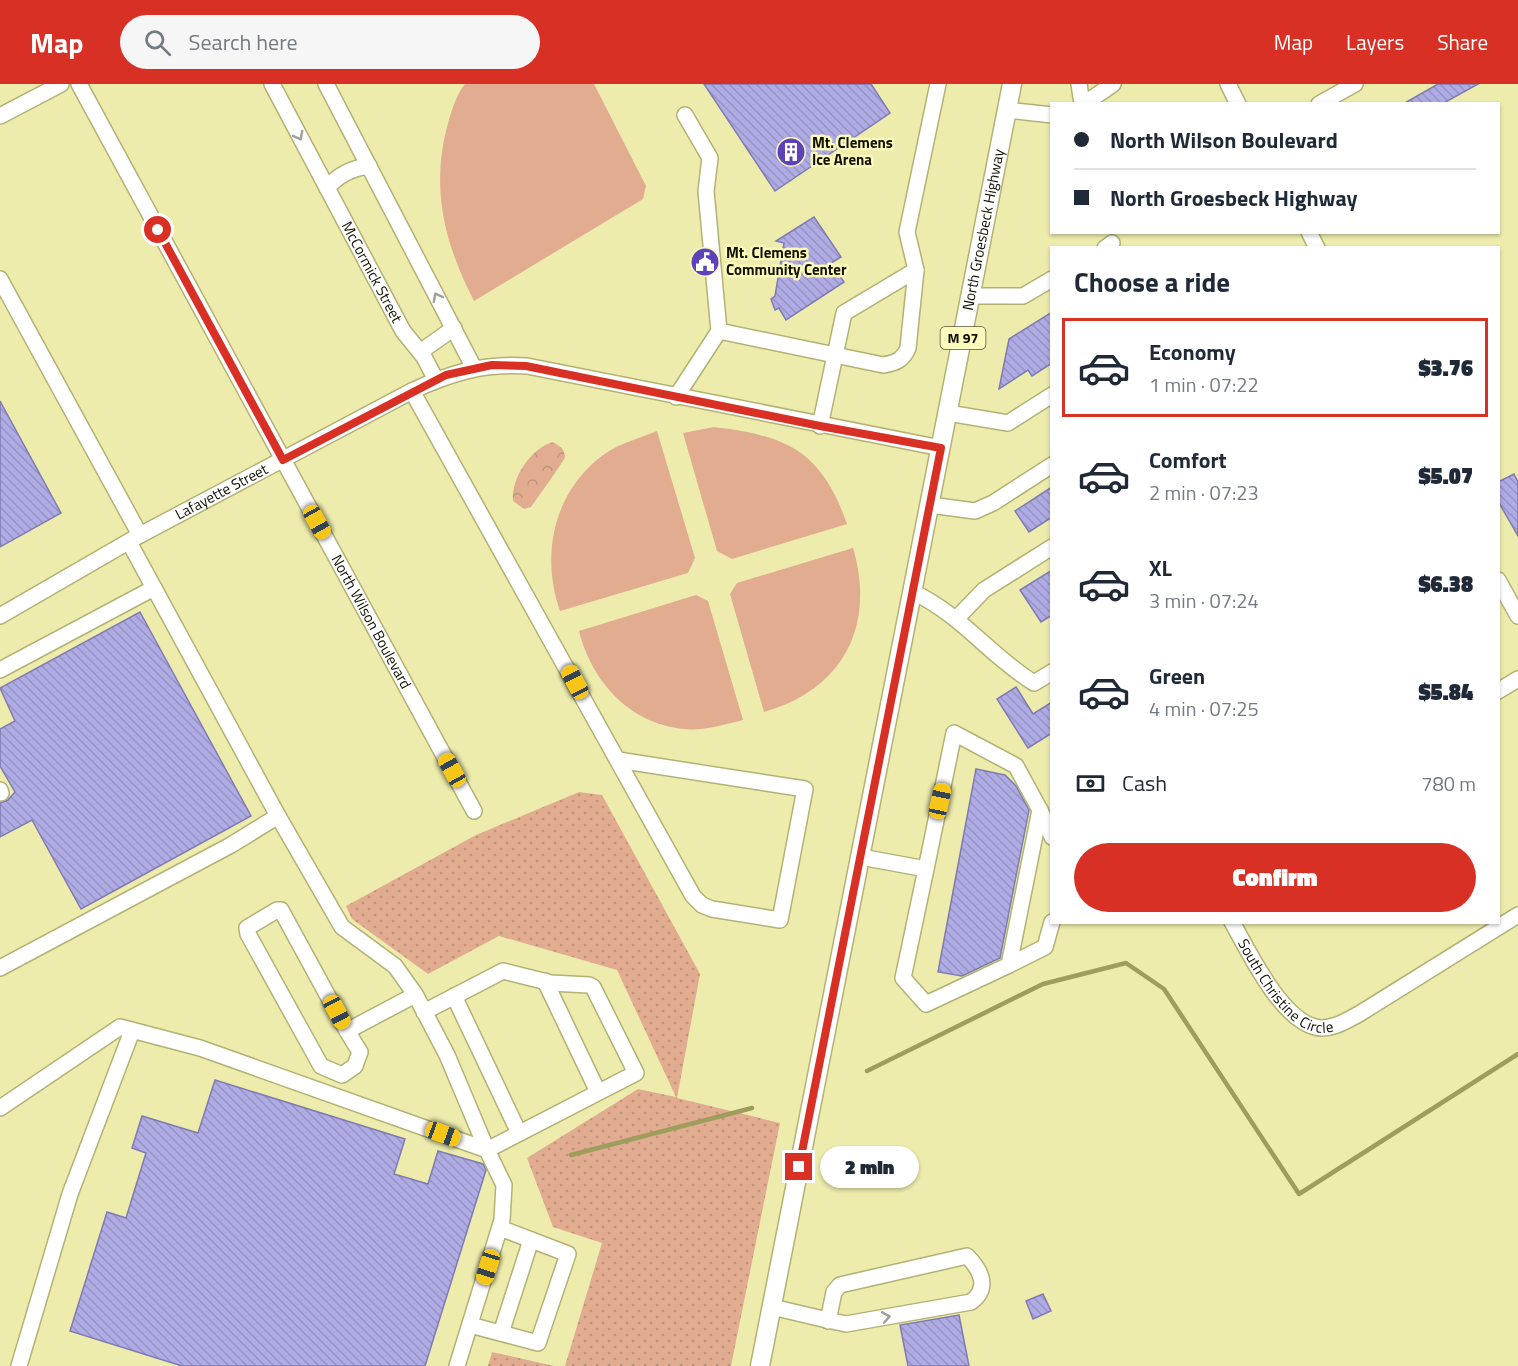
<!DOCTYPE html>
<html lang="en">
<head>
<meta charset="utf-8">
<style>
  body { margin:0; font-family:"Titillium Web",sans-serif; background:#f6f6f7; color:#1f2937; height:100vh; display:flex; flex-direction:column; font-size:22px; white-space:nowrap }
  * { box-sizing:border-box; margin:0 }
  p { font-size:20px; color:#747a83 }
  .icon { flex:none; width:33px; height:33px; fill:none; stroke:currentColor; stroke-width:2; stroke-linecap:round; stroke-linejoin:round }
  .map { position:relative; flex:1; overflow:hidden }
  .side { position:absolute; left:1050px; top:162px; width:450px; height:678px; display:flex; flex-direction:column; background:#fff; border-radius:0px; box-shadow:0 2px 4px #0004 }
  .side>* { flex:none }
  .top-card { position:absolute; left:1050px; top:18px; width:450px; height:132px; border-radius:0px; box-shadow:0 2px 4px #0004; display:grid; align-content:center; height:132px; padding:0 24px; background:#fff }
  .end { position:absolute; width:27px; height:27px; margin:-14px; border:8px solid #d93025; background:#fff; box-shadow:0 0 0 3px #fff }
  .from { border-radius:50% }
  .bubble { position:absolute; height:42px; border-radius:21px; background:#fff; box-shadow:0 2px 4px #0004; font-size:20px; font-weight:800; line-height:42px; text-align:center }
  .car { position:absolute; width:18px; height:36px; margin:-18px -9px; border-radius:8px; box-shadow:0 0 4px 2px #0007; background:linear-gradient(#f5c518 24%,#345 0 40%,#f5c518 0 76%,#345 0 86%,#f5c518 0) }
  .top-card b { display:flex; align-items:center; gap:21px; height:57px; font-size:22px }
  .top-card b+b { border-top:2px solid #e0e1e3 }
  .top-card i { width:15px; height:15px; background:#1f2937 }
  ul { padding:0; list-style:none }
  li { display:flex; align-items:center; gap:18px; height:99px; margin:0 12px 9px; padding:0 12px; border:3px solid transparent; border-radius:0px }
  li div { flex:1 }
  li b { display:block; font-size:22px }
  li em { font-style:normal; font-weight:800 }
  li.active { border-color:#d93025 }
  li>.icon { width:54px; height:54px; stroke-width:1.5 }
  h2 { padding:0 24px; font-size:27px; line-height:72px }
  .pay { display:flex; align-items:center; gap:15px; height:66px; padding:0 24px; font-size:22px }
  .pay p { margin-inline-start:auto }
  .action { display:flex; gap:12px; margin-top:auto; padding:12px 24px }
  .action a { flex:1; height:69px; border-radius:36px; background:#d93025; color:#fff; font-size:24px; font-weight:800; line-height:69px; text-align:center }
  header { display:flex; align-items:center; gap:36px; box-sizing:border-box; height:84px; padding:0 30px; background:#d93025; color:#fff }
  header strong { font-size:28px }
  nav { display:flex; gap:33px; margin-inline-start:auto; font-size:21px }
  .search { width:420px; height:54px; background:#f6f6f7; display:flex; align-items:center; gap:15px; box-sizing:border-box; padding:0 21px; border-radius:33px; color:#747a83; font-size:22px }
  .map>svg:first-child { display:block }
</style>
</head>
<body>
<header>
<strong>Map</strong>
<div class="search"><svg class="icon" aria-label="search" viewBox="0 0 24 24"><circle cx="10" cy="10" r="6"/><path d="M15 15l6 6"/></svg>Search here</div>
<nav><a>Map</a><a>Layers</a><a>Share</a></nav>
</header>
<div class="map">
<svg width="1518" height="1282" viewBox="0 0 1518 1282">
  <defs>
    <pattern id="grass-dots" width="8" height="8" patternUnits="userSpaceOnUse" patternTransform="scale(1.5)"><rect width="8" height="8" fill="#e2ac91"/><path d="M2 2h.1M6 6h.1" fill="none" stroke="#c1937b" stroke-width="1.8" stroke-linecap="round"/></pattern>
    <pattern id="park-crowns" width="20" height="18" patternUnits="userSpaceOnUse" patternTransform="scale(1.5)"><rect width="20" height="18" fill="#e2ac91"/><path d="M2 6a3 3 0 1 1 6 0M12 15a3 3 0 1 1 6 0" fill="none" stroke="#c1937b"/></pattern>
    <pattern id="building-back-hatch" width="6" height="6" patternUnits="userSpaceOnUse" patternTransform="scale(1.5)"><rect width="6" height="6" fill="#aface5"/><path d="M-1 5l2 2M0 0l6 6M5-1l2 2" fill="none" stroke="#9693c3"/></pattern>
  </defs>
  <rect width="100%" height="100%" fill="#edecad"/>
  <g fill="url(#grass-dots)">
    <polygon points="579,708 602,711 700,890 677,1014 780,1039 731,1282 565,1282 602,1159 553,1143 527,1074 638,1005 676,1013 617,886 499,852 428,890 352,835 346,822 476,751"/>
    <polygon points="492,1268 554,1282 488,1282"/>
  </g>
  <path fill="url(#park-crowns)" d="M553,358L562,364C563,366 565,370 565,373C564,377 536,416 531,423L524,425L513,417C511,394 531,364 553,358Z"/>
  <g fill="#e2ac91">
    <path d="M465,0H594L646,102L643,115L474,217C446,163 431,108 446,47C450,32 455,12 465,0Z"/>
    <path d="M714,343C788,352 821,367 847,440L732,475L717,467L683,349Z"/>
    <path d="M657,347L695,474L688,489L560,527C540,470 554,405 606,369C621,359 640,354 657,347Z"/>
    <path d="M853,464C876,542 843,606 764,628L730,510L737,499Z"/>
    <path d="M696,511L708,517L743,636C723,641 704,647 684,645C629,640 591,596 579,547Z"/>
  </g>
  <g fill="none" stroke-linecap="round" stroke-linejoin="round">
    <g stroke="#9f9d5b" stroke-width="4.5">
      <polyline points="867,987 1043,900 1126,879 1164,905 1299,1110 1518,970"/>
      <polyline points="571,1071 752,1024"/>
    </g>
  </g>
  <g fill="url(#building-back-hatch)" stroke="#7f7bb1" stroke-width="1.5">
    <polygon points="704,0 871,0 890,29 775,107"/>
    <polygon points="1438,0 1478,0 1442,20 1403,20"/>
    <polygon points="814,133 841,173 831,179 844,198 786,236 779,224 775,226 771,215 775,212 784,159 776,157"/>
    <polygon points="1052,228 1052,279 1032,292 1028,286 999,305 1009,255"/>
    <polygon points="0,317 61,429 0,463"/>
    <polygon points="1514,390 1518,398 1518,452 1498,417 1498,398"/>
    <polygon points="1052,403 1052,433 1029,448 1015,427"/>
    <polygon points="1052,486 1052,531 1041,538 1020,506"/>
    <polygon points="140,528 251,732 81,825 32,736 0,753 0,719 8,716 15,708 0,682 0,645 15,637 0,604"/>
    <polygon points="1016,603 1033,630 1052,618 1052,649 1028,664 997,615"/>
    <polygon points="976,685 1005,691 1016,702 1029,726 1000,874 962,892 938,888"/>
    <polygon points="215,996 405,1055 394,1090 428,1100 438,1067 483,1080 486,1086 425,1282 182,1282 70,1247 107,1128 126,1134 146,1069 132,1064 142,1032 198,1049"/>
    <polygon points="1043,1210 1051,1227 1033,1235 1026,1217"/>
    <polygon points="959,1231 969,1282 908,1282 900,1241"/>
  </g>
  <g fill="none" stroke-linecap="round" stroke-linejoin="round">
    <g stroke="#b3b174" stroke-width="18">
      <g id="minor">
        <path id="s1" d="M79,0L474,727"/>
        <path id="s2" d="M272,0L403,247L424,273L436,296"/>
        <polyline points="326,0 474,284"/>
        <polyline points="1079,0 1082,20"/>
        <polyline points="1228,0 1238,20"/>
        <polyline points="1084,20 1113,0"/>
        <polyline points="1319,20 1355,0"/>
        <polyline points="1007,26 1052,31"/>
        <polyline points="685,31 710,74 706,107 719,247"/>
        <polyline points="0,32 61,0"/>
        <path d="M327,104C338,91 352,84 369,82"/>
        <polyline points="1309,148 1317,164"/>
        <polyline points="1105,164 1112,159"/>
        <polyline points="0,195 140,451"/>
        <polyline points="971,212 1023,212 1052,195"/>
        <polyline points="420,268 454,244"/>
        <polyline points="412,307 693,812 702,821 712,825 780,836 805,705 618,676"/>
        <path d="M676,313L719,247L883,281C896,279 903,276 908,264L916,186"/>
        <polyline points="948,329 1008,339 1052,311"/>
        <polyline points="820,342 844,229 916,186 907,148 938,0"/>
        <polyline points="930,421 975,427 993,419 1052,381"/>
        <polyline points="129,458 278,732 342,843 395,882 415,910 447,971 487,1066 636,989 593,903 589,901 551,899 503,887 424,928"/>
        <polyline points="1498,496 1518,532"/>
        <path d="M913,508C963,532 989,571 1034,599L1052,588"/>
        <path id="s3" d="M0,532L140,451L412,307C450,289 484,279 527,282L941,364"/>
        <polyline points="956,535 984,506 1052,463"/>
        <polyline points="0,586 154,504"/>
        <polyline points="1498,607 1518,595"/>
        <polyline points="0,706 1,709"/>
        <polyline points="1040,726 1052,753"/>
        <polyline points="861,773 926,785 903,894 926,920 1009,881 1040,726 1016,682 954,649 926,785"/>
        <path id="s4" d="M1232,838C1249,868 1280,934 1315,943C1330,947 1346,937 1359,930L1518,831"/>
        <polyline points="1009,881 1045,863 1052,838"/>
        <polyline points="0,884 231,761 278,732"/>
        <polyline points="545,897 598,1008"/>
        <polyline points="454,912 519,1049"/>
        <polyline points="347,947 281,826 277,826 247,844 248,850 321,982 342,991 355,982 360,968 347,947 415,911"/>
        <polyline points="0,1024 120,943 200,964 487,1066 504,1101 502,1136 457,1282"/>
        <path d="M772,1223L823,1235L846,1240L971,1218C990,1204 981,1186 967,1172L840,1201L834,1208L828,1237"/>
        <polyline points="470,1241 538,1259 568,1170 500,1144"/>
        <polyline points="501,1249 531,1156"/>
        <polyline points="19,1282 70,1110 132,947"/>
      </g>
    </g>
    <g stroke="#b3b174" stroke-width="21">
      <g id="major">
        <path id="s5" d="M760,1282L1012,0"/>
      </g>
    </g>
    <use href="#minor" stroke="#fff" stroke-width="15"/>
    <use href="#major" stroke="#fff" stroke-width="18"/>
  </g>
  <defs><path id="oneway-chevron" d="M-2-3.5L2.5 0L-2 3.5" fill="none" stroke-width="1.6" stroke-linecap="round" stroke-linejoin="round" transform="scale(1.5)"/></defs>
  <g stroke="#a09f99">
    <use href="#oneway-chevron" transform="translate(299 52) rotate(62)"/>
    <use href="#oneway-chevron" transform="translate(437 213) rotate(-118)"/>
    <use href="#oneway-chevron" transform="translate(886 1233) rotate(-10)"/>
  </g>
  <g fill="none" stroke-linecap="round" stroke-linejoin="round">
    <polyline stroke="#d93025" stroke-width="8" points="158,146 283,376 446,291 492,281 526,282 820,342 941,364 799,1083"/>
  </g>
  <defs>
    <g id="building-disc" transform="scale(1.5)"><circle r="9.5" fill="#5c43bb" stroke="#fbfaba"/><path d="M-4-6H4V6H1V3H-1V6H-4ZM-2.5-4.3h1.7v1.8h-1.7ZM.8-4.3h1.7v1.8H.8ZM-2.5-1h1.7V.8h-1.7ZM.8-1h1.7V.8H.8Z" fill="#fff"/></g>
    <g id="civic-disc" transform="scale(1.5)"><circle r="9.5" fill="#5c43bb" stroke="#fbfaba"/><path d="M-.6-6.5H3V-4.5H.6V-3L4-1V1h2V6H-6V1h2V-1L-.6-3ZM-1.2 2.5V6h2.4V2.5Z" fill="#fff"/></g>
  </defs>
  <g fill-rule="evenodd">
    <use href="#building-disc" x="791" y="68"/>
    <use href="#civic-disc" x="705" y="178"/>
  </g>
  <g text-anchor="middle" stroke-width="5" stroke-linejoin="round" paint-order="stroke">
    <rect fill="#fbfaba" stroke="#585638" stroke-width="1.5" x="940.5" y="243" width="45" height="22" rx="4.5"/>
    <g font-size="14" font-weight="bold" fill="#121000">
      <text x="963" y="259">M 97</text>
    </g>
    <g font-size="15" font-weight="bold" fill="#121000" stroke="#fbfaba" text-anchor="start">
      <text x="812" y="64">Mt. Clemens<tspan x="812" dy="17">Ice Arena</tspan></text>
      <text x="726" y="174">Mt. Clemens<tspan x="726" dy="17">Community Center</tspan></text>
    </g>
    <g font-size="15" fill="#121000" stroke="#fbfaba">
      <text dy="5" stroke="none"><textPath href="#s5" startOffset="1158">North Groesbeck Highway</textPath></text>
      <text dy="5" stroke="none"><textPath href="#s2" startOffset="213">McCormick Street</textPath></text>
      <text dy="5" stroke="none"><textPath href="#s3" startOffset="254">Lafayette Street</textPath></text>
      <text dy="5" stroke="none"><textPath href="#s1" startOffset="612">North Wilson Boulevard</textPath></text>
      <text dy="5" stroke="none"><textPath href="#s4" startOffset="88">South Christine Circle</textPath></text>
    </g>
  </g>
</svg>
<i class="end from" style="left:158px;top:146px"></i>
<i class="end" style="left:799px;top:1083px"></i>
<div class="bubble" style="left:820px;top:1062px;width:99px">2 min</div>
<i class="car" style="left:317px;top:438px;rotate:151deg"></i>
<i class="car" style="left:575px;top:598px;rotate:332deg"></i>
<i class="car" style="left:452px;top:686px;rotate:331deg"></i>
<i class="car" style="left:940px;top:717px;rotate:12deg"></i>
<i class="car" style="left:337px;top:928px;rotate:152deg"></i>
<i class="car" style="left:443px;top:1050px;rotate:110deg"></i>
<i class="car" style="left:488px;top:1183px;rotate:197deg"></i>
<div class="top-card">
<b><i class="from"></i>North Wilson Boulevard</b>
<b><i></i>North Groesbeck Highway</b>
</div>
<section class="side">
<h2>Choose a ride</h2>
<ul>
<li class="active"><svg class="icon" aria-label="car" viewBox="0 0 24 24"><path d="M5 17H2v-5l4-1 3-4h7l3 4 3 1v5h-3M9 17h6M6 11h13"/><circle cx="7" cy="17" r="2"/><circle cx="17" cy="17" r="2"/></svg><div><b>Economy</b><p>1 min · 07:22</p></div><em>$3.76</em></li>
<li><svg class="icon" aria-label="car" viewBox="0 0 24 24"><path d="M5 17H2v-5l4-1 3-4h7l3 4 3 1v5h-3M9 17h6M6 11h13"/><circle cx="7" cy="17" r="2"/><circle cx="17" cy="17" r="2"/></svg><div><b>Comfort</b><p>2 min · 07:23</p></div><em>$5.07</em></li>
<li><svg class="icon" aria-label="car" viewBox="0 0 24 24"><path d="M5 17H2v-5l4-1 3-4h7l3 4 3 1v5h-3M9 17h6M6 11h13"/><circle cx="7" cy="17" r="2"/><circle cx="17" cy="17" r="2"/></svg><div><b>XL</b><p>3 min · 07:24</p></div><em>$6.38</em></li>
<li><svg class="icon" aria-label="car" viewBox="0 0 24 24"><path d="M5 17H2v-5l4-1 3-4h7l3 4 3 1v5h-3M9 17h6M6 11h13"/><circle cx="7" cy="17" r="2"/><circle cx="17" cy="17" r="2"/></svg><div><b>Green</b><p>4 min · 07:25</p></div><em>$5.84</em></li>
</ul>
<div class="pay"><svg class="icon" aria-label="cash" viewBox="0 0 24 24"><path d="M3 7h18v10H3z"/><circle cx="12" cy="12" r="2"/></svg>Cash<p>780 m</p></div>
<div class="action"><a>Confirm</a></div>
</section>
</div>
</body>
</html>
